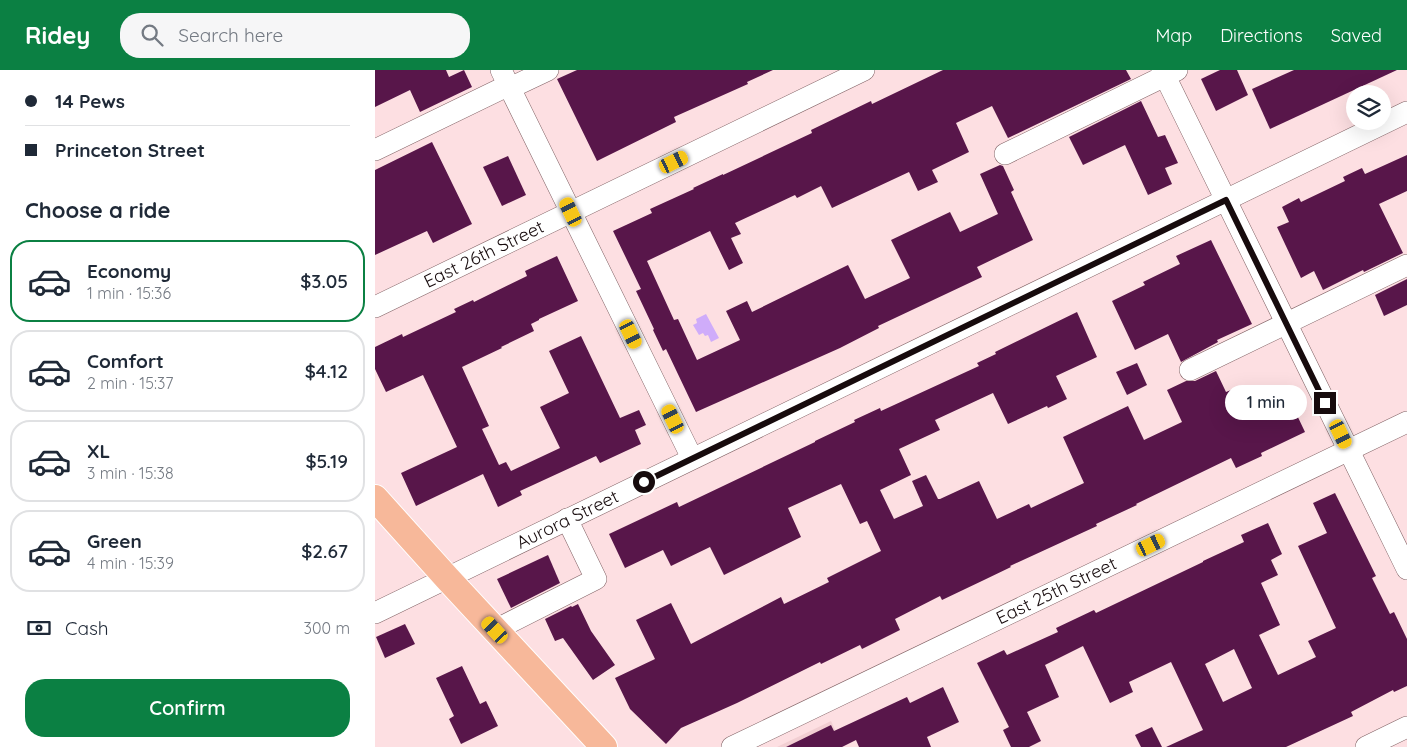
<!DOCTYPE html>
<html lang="en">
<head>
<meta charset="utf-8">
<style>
  body { margin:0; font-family:Quicksand,sans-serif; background:#f6f6f7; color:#1f2937; height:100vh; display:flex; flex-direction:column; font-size:19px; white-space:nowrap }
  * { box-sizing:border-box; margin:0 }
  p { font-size:16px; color:#747a83 }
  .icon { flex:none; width:28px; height:28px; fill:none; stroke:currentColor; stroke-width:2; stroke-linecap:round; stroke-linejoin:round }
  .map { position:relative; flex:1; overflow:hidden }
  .panel { display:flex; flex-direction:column; background:#fff; width:375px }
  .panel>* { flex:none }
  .hud { display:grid; align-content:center; height:110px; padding:0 25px; background:#fff }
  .tools { position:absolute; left:971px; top:15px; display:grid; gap:10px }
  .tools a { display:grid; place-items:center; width:45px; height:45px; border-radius:50%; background:#fff; box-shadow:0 5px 20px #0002; font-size:25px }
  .end { position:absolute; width:22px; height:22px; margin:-11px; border:6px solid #170b0d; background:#fff; box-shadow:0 0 0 2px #fff }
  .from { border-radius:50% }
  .bubble { position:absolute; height:35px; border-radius:18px; background:#fff; box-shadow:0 5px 20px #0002; font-size:16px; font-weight:600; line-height:35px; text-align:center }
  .car { position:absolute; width:15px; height:30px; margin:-15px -8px; border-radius:6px; box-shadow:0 0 4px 1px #0007; background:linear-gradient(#f5c518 24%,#345 0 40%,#f5c518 0 76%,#345 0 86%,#f5c518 0) }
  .hud b { display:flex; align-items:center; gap:18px; height:48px; font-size:19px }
  .hud b+b { border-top:1px solid #e0e1e3 }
  .hud i { width:12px; height:12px; background:#1f2937 }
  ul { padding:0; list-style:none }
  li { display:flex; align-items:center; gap:15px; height:82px; margin:0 10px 8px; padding:0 15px; border:2px solid #e0e1e3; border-radius:20px }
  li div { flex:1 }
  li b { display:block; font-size:19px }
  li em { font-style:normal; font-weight:600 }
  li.active { border-color:#0b8043 }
  li>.icon { width:45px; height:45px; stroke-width:1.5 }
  h2 { padding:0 25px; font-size:22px; line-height:60px }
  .pay { display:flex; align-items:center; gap:12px; height:55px; padding:0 25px; font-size:19px }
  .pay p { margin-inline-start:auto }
  .action { display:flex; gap:10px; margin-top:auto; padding:10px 25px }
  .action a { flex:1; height:58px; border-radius:20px; background:#0b8043; color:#fff; font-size:20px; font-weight:600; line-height:58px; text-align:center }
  header { display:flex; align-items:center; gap:30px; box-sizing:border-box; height:70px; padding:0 25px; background:#0b8043; color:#fff }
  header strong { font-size:24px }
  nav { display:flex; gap:28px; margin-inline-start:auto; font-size:18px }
  .search { width:350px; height:45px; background:#f6f6f7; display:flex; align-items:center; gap:12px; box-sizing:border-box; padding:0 18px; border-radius:20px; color:#747a83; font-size:19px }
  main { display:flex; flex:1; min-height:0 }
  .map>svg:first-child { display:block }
</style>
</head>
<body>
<header>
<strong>Ridey</strong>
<div class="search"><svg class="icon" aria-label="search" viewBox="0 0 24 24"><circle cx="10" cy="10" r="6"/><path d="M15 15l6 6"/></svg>Search here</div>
<nav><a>Map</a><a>Directions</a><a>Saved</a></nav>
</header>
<main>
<section class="panel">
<div class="hud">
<b><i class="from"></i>14 Pews</b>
<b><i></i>Princeton Street</b>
</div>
<h2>Choose a ride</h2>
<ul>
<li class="active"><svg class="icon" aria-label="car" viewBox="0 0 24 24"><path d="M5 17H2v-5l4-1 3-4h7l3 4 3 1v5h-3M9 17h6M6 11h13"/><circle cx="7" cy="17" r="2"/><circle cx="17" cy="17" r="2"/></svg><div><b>Economy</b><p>1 min · 15:36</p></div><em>$3.05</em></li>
<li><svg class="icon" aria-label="car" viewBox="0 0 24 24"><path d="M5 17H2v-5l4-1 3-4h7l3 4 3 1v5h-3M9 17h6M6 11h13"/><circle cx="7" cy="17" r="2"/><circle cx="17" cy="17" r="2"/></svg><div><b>Comfort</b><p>2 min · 15:37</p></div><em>$4.12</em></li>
<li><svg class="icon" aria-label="car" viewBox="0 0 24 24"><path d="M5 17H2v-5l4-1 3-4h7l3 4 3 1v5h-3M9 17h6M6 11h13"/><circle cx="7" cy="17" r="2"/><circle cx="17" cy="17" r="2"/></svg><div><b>XL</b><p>3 min · 15:38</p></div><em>$5.19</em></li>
<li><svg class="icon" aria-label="car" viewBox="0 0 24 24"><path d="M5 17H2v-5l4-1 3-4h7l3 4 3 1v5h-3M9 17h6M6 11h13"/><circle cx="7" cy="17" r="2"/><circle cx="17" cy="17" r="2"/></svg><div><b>Green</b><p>4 min · 15:39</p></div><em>$2.67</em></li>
</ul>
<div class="pay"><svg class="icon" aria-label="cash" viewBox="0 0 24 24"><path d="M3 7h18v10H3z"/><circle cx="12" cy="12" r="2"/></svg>Cash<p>300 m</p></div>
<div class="action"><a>Confirm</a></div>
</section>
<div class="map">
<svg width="1032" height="677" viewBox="0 0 1032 677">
  <rect width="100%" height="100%" fill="#fddfe2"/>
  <polygon fill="#f2ced2" points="456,651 468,677 402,677"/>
  <polygon fill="#cfacfa" points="331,244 344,268 336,272 333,265 330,266 328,263 324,265 318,255 322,253 321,249"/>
  <g fill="#58164a" fill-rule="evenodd">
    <polygon points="0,0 71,0 74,7 89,0 97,17 45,42 35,20 0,37"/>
    <polygon points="202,0 398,0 372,12 373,14 299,47 301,52 222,91 182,9"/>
    <polygon points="568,0 751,0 756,9 633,68 617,36 581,53 594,82 557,100 563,112 543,121 534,102 457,138 446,116 422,128 420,125 360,153 366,164 356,168 368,193 354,200 335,161 272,191 299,250 303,249 322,290 365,270 351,241 372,231 377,242 473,195 490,229 535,208 516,170 575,142 585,162 623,144 605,104 625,95 628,96 639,120 636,122 658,170 602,197 607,207 503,256 504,258 465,278 321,342 291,279 288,281 278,260 279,259 261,221 266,219 238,161 277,143 275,139 319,119 318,118 348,104 348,105 437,63 436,60 496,31 497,34"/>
    <polygon points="845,0 862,0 873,25 841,41 826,9"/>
    <polygon points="919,0 1022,0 895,59 877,19"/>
    <polygon points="766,31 783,67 790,65 803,93 790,98 797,114 773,125 750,75 708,95 694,67"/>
    <polygon points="57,72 97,154 58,173 52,161 0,185 0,100"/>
    <polygon points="1032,85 1032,121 1004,134 1028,183 989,202 988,200 948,220 939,201 926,208 902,157 914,152 907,137 924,128 926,132 970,111 968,107 987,98 990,104"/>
    <polygon points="133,86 151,125 127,136 108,97"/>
    <polygon points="836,170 877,254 842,270 843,272 806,292 793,264 760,280 737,231 770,215 768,212 805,194 801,186"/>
    <polygon points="182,186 203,231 164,249 164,250 156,254 159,261 126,277 127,278 87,297 114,356 107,359 124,395 131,392 136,401 185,378 165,337 194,323 174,281 206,266 245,348 264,340 271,355 260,360 266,374 225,393 221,386 145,421 147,425 123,437 108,404 41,436 26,403 82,377 48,305 11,322 0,299 0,277 27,264 28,267 81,242 79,239 98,230 99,232 152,206 150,201"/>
    <polygon points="1032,209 1032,235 1009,246 1000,225"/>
    <polygon points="702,242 722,287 681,306 692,329 673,338 672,336 633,354 618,323 560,350 565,360 524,379 536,405 505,420 519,449 548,436 537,411 551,405 563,429 565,429 604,411 622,449 654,434 656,438 709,413 688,367 753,336 769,370 807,352 792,320 811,311 820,311 841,301 851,322 856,320 866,341 910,320 930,362 886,383 887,386 861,398 856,388 761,434 762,435 721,454 722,456 635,496 636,497 609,510 567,530 565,526 520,549 525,560 487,579 485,575 446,594 445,592 362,633 306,658 291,674 255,639 240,608 280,589 261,550 296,533 316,574 406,527 409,534 454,512 452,508 506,481 492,451 485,454 466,414 413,438 426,467 349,505 335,477 296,496 288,480 250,498 234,464 302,432 304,437 440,372 440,371 480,352 479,350 505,338 506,341 604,296 602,293 621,284 620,282"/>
    <polygon points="762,293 772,315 752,325 741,302"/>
    <path d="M960,423L1001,506L997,508L1015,544L1019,542L1032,569V616L1019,622L1018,620L976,642L978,646L911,677H791L828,660L796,592L754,612L758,622L735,633L708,576L670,595L684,627L652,642L666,671L654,677H636L628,660L634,657L602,593L629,580L632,585L683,562L681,558L719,540L721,543L828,492V491L869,472L866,465L893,453L907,484L896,490L903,505L886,513L905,555L884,565L903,605L941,587L933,571L961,558L923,476L952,463L938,433ZM859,579L877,618L848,632L830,594Z"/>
    <polygon points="173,485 185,513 136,538 122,509"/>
    <polygon points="203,534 216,561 240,595 218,610 188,568 180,571 170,549 196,536 197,537"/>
    <polygon points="30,554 40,574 10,588 1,567"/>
    <polygon points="87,596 105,634 111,631 123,656 86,674 74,649 79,646 61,608"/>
    <polygon points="568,617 584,652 552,667 556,677 484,677 481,670 467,677 411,677 456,655 459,661 532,627 535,633"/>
    <polygon points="777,657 787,677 766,677 760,665"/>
  </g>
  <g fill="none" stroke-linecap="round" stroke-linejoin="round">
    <g stroke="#816265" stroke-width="22">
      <g id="minor">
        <polyline points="126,0 317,388"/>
        <polyline points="787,0 1032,499"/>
        <polyline points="135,18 173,0"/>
        <polyline points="0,80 134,15"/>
        <polyline points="630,84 802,0"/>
        <path id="s1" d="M0,237L489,0"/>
        <polyline points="815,300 1032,195"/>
        <path id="s2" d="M0,543L1032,42"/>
        <polyline points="120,560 221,509 192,449"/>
        <path id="s3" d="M357,677L1032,352"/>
        <polyline points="991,677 1032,657"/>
      </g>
    </g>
    <g stroke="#fff" stroke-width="28">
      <polyline id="major" points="0,428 72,508 229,677"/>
    </g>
    <use href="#minor" stroke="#fff" stroke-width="21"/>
    <use href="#major" stroke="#f7b89a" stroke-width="26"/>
  </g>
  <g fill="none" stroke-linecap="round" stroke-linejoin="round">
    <polyline stroke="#170b0d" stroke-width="6" points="269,412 851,130 950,333"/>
  </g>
  <g text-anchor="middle" stroke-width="5" stroke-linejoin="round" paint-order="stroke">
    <g font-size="18" fill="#170b0d" stroke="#fff">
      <text dy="6" stroke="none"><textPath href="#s1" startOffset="121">East 26th Street</textPath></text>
      <text dy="6" stroke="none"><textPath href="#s2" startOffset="214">Aurora Street</textPath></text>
      <text dy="6" stroke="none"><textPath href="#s3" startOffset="360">East 25th Street</textPath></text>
    </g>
  </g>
</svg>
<div class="tools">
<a><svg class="icon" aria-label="layers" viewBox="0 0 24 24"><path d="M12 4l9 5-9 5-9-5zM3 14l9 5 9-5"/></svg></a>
</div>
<i class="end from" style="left:269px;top:412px"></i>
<i class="end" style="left:950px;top:333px"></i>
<div class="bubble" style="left:850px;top:315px;width:82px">1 min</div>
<i class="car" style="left:299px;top:92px;rotate:64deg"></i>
<i class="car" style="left:196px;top:142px;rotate:334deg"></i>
<i class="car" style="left:256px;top:264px;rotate:154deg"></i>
<i class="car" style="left:298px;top:349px;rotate:334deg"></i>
<i class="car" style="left:966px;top:364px;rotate:154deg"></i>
<i class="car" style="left:776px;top:475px;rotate:64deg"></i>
<i class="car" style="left:120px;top:560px;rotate:317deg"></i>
</div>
</main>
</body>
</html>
